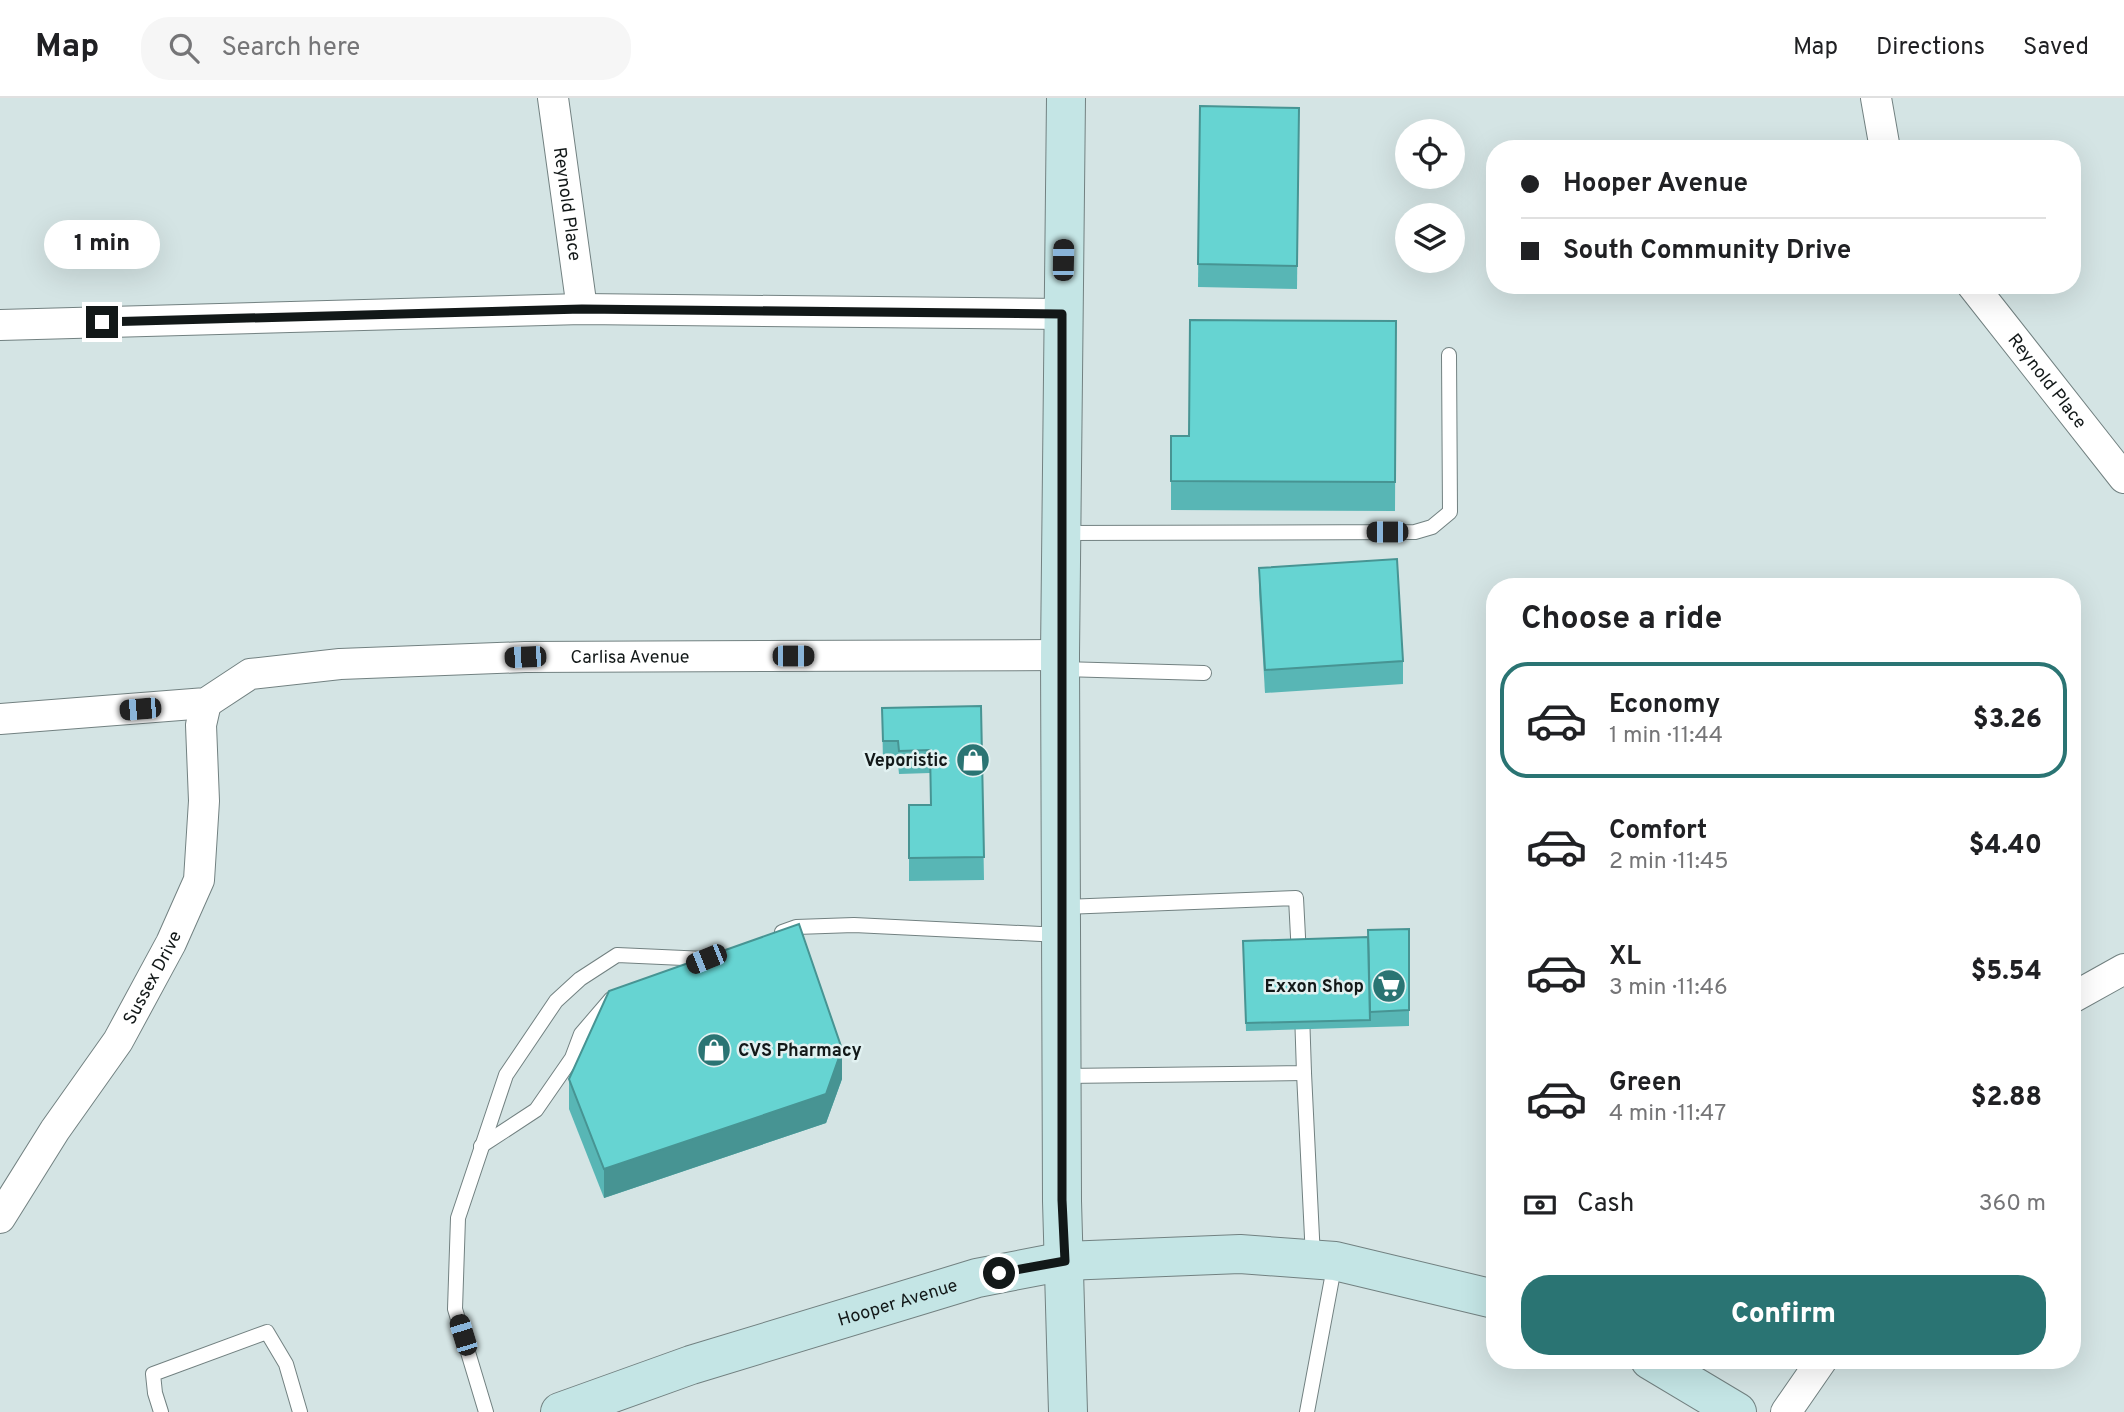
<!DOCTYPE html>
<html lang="en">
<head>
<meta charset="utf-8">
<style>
  body { margin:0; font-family:Overpass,sans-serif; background:#f6f6f6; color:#202124; height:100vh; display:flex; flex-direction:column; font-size:26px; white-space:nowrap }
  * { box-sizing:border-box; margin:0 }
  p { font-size:23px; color:#757577 }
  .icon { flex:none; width:38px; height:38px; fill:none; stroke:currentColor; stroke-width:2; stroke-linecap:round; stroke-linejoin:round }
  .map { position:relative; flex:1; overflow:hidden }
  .details { position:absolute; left:1486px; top:480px; width:595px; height:791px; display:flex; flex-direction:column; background:#fff; border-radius:28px; box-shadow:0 7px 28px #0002 }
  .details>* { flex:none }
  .top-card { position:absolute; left:1486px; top:42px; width:595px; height:154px; border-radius:28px; box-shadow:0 7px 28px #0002; display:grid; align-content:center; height:154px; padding:0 35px; background:#fff }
  .tools { position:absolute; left:1395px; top:21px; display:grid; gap:14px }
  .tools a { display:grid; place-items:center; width:70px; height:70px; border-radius:50%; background:#fff; box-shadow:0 7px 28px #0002; font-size:35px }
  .end { position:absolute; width:32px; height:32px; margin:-16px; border:9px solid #121818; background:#fff; box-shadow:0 0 0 4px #fff }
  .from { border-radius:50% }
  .bubble { position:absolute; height:49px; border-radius:24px; background:#fff; box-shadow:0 7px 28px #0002; font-size:23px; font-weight:800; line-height:49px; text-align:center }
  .car { position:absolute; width:21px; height:42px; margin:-21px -10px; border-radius:9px; box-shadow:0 0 5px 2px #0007; background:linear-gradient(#222 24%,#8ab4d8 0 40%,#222 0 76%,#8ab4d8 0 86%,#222 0) }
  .top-card b { display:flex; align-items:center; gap:24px; height:66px; font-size:26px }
  .top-card b+b { border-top:2px solid #e0e0e0 }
  .top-card i { width:18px; height:18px; background:#202124 }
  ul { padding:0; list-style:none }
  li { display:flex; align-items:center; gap:21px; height:116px; margin:0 14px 10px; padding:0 21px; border:4px solid transparent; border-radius:28px }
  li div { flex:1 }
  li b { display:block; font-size:26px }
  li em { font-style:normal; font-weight:800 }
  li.current { border-color:#2a7473 }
  li>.icon { width:63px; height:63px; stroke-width:1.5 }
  h2 { padding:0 35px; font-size:32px; line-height:84px }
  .pay { display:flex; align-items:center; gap:18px; height:77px; padding:0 35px; font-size:26px }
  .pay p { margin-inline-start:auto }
  .primary-button { display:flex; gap:14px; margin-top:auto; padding:14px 35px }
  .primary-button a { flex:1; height:80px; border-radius:28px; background:#2a7473; color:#fff; font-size:28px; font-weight:800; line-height:80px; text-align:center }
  header { display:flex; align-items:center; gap:42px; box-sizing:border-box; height:98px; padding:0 35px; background:#fff; border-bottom:2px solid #e0e0e0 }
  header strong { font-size:33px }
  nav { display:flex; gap:38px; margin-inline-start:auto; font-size:24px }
  .search { width:490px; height:63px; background:#f6f6f6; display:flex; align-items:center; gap:18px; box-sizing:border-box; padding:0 24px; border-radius:28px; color:#757577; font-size:26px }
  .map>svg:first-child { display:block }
</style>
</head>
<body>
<header>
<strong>Map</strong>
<div class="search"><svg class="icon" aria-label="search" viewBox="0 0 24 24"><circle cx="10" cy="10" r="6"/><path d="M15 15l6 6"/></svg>Search here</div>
<nav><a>Map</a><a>Directions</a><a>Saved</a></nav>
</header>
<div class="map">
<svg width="2124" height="1314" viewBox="0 0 2124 1314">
  <rect width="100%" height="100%" fill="#d4e4e4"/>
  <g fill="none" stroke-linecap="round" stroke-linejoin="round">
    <g stroke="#728181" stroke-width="16">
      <g id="lane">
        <polyline points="1061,435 1415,434 1432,429 1450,414 1449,257"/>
        <polyline points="1062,571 1204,575"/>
        <polyline points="1064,809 1296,800 1299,858"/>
        <polyline points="782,834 796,829 854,827 1061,837"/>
        <polyline points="1304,975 1313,1160"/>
        <polyline points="1064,978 1304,975 1302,914"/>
        <polyline points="481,1048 536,1012 572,960 581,936 611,901"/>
        <polyline points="161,1314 155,1295 153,1276 267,1234 286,1266 300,1314"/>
        <polyline points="486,1314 455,1211 458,1120 506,977 556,903 580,881 617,857 706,861 717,857"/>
        <polyline points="1307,1314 1335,1164"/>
      </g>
    </g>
    <g stroke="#728181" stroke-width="32">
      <g id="street">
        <path id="s1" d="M553,0L582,211"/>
        <polyline points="1876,0 1885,51"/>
        <path id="s2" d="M1972,187L2124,380"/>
        <polyline points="0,227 582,211 1062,216"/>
        <path id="s3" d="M0,621L206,605L250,576L340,566L525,559L1060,557"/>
        <polyline points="2072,900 2124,871"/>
        <path id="s4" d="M0,1120L55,1032L118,943L171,845L199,782L204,703L201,627L206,605"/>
        <polyline points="1786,1314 1822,1262"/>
      </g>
    </g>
    <g stroke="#728181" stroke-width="40">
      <g id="secondary">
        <polyline points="1066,0 1060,557 1062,1103 1068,1314"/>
        <polyline points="1650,1262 1737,1314"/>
        <path id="s5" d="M560,1314L691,1267L977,1180L1065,1163L1240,1156L1335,1163L1494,1201"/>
      </g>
    </g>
    <use href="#lane" stroke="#fff" stroke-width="14"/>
    <use href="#street" stroke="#fff" stroke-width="30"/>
    <use href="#secondary" stroke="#c4e5e5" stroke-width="38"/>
  </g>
  <g fill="#58b6b5">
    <polygon points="1200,8 1299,10 1297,191 1198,189"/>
    <polygon points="1396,223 1395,413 1171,412 1171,338 1189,338"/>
    <polygon points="1259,470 1403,563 1403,586 1265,595 1259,493"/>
    <polygon points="981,608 984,782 909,783 909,707 931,707 930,675 899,676 898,666 883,666 882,610"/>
    <polygon points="1409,831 1409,928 1246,933 1243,843 1368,839"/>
    <polygon points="569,981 842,981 826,1025 604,1100 569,1011"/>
  </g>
  <polygon fill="#479493" points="842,951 842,981 826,1025 604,1100 604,1071"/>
  <g fill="#66d4d2" stroke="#479493" stroke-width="2">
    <polygon points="1200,8 1299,10 1297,168 1198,166"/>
    <polygon points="1190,222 1396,223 1395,384 1171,383 1171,338 1189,338"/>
    <polygon points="1397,461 1403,563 1265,572 1259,470"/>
    <polygon points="981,608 984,759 909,760 909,707 931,707 930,652 899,653 898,643 883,643 882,610"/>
    <polygon points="799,826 842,951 826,996 604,1071 569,981 609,893"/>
    <polygon points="1409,831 1409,912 1370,914 1368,832"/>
    <polygon points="1368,839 1370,922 1246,925 1243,843"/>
  </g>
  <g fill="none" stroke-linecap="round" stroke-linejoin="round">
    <polyline stroke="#121818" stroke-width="9" points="102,224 582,211 1062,216 1062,1102 1065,1163 999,1175"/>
  </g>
  <defs>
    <g id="shop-disc" transform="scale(1.75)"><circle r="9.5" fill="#2a7473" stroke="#e1f1f1"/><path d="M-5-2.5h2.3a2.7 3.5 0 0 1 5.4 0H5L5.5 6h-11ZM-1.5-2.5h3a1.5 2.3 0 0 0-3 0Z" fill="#fff"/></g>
    <g id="supermarket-disc" transform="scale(1.75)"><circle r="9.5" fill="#2a7473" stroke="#e1f1f1"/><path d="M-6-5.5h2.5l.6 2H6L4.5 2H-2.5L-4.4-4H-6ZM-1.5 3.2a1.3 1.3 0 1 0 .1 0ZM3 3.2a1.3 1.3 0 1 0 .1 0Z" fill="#fff"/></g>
  </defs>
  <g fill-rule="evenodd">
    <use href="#shop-disc" x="973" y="662"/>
    <use href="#supermarket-disc" x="1389" y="888"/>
    <use href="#shop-disc" x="714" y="952"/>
  </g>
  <g text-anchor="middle" stroke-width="5" stroke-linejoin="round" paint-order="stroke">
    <g font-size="18" fill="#121818" stroke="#e1f1f1">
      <text dy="6" stroke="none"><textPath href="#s1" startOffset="107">Reynold Place</textPath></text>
      <text dy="6" stroke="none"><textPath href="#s2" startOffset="122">Reynold Place</textPath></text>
      <text dy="6" stroke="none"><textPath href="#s3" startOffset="640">Carlisa Avenue</textPath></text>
      <text dy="6" stroke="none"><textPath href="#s4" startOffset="285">Sussex Drive</textPath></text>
      <text dy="6" stroke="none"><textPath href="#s5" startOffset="355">Hooper Avenue</textPath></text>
    </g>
    <g font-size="18" font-weight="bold" fill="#121818" stroke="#e1f1f1" text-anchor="end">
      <text x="948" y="668">Veporistic</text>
      <text x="1364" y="894">Exxon Shop</text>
      <text x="738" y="958" text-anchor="start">CVS Pharmacy</text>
    </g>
  </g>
</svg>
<div class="tools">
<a><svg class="icon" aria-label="locate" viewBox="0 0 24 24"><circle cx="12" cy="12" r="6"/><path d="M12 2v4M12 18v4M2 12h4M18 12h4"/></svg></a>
<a><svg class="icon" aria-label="layers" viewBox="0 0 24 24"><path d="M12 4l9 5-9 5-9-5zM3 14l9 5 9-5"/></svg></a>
</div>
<i class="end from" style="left:999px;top:1175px"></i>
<i class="end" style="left:102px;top:224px"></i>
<div class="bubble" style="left:44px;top:122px;width:116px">1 min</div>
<i class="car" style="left:1063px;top:162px;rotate:1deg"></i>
<i class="car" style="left:1387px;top:434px;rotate:270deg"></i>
<i class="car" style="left:793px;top:558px;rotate:90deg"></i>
<i class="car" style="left:525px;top:559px;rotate:268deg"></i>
<i class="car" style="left:140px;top:611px;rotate:265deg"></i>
<i class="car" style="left:706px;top:861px;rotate:248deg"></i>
<i class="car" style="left:463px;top:1237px;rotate:343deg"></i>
<div class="top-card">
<b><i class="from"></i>Hooper Avenue</b>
<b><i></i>South Community Drive</b>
</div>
<section class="details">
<h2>Choose a ride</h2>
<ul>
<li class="current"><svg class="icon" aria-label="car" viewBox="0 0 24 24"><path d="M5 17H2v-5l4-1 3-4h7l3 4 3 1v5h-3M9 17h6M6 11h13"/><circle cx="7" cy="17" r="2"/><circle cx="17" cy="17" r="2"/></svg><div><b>Economy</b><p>1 min · 11:44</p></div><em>$3.26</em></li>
<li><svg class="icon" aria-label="car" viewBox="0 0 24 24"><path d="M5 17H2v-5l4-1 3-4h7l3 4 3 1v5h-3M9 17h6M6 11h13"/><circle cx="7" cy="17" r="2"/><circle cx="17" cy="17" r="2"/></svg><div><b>Comfort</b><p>2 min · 11:45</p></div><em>$4.40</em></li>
<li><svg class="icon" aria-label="car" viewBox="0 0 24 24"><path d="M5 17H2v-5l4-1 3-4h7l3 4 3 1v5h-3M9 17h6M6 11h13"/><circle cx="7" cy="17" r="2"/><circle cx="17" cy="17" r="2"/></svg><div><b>XL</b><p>3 min · 11:46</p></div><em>$5.54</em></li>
<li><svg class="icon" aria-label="car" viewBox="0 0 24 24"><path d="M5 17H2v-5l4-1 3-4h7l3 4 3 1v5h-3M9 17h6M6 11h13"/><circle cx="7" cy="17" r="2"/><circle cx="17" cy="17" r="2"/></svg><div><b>Green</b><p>4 min · 11:47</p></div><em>$2.88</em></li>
</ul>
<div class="pay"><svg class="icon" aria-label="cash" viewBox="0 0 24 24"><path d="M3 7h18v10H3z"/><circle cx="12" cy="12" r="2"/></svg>Cash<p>360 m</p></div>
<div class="primary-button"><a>Confirm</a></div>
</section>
</div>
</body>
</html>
